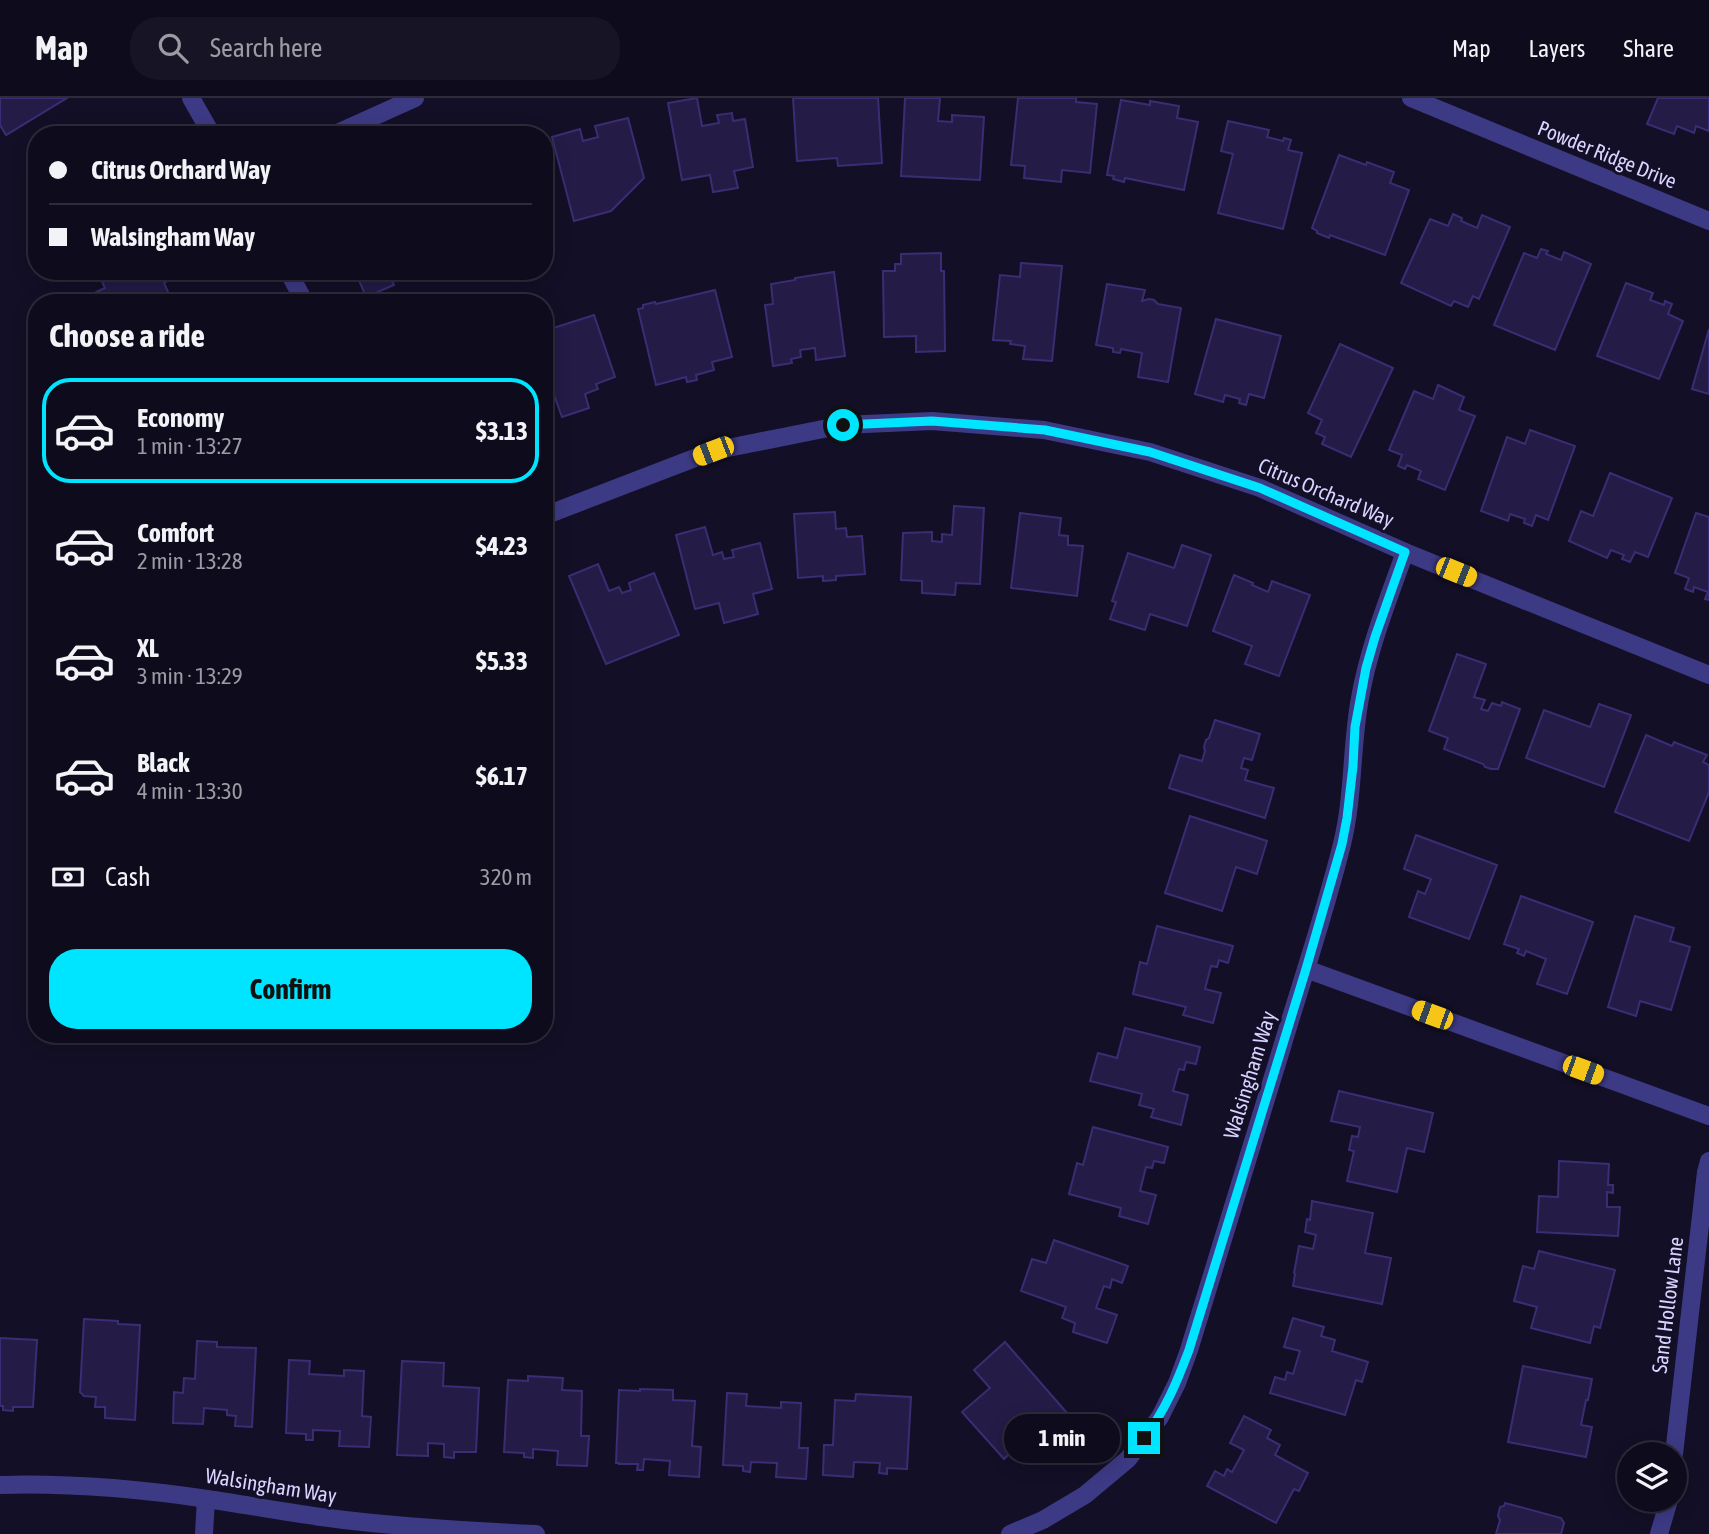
<!DOCTYPE html>
<html lang="en">
<head>
<meta charset="utf-8">
<style>
  body { margin:0; font-family:"Asap Condensed",sans-serif; background:#171425; color:#f1f3f6; height:100vh; display:flex; flex-direction:column; font-size:26px; white-space:nowrap }
  * { box-sizing:border-box; margin:0 }
  p { font-size:23px; color:#9b9ba3 }
  .icon { flex:none; width:38px; height:38px; fill:none; stroke:currentColor; stroke-width:2; stroke-linecap:round; stroke-linejoin:round }
  .map { position:relative; flex:1; overflow:hidden }
  .side { position:absolute; left:28px; top:196px; width:525px; height:749px; display:flex; flex-direction:column; background:#0e0b1c; border-radius:28px; box-shadow:0 4px 18px #0003,0 0 0 2px #2e2b3b }
  .side>* { flex:none }
  .top-card { position:absolute; left:28px; top:28px; width:525px; height:154px; border-radius:28px; box-shadow:0 4px 18px #0003,0 0 0 2px #2e2b3b; display:grid; align-content:center; height:154px; padding:0 21px; background:#0e0b1c }
  .buttons { position:absolute; left:1617px; top:1344px; display:grid; gap:14px }
  .buttons a { display:grid; place-items:center; width:70px; height:70px; border-radius:50%; background:#0e0b1c; box-shadow:0 4px 18px #0003,0 0 0 2px #2e2b3b; font-size:35px }
  .end { position:absolute; width:32px; height:32px; margin:-16px; border:9px solid #00e5ff; background:#111; box-shadow:0 0 0 4px #111 }
  .from { border-radius:50% }
  .bubble { position:absolute; height:49px; border-radius:24px; background:#0e0b1c; box-shadow:0 4px 18px #0003,0 0 0 2px #2e2b3b; font-size:23px; font-weight:700; line-height:49px; text-align:center }
  .car { position:absolute; width:21px; height:42px; margin:-21px -10px; border-radius:9px; box-shadow:0 0 5px 2px #0007; background:linear-gradient(#f5c518 24%,#345 0 40%,#f5c518 0 76%,#345 0 86%,#f5c518 0) }
  .top-card b { display:flex; align-items:center; gap:24px; height:66px; font-size:26px }
  .top-card b+b { border-top:2px solid #2e2b3b }
  .top-card i { width:18px; height:18px; background:#f1f3f6 }
  ul { padding:0; list-style:none }
  li { display:flex; align-items:center; gap:21px; height:105px; margin:0 14px 10px; padding:0 7px; border:4px solid transparent; border-radius:28px }
  li div { flex:1 }
  li b { display:block; font-size:26px }
  li em { font-style:normal; font-weight:700 }
  li.selected { border-color:#00e5ff }
  li>.icon { width:63px; height:63px; stroke-width:1.5 }
  h2 { padding:0 21px; font-size:32px; line-height:84px }
  .pay { display:flex; align-items:center; gap:18px; height:77px; padding:0 21px; font-size:26px }
  .pay p { margin-inline-start:auto }
  .primary-button { display:flex; gap:14px; margin-top:auto; padding:14px 21px }
  .primary-button a { flex:1; height:80px; border-radius:28px; background:#00e5ff; color:#111; font-size:28px; font-weight:700; line-height:80px; text-align:center }
  header { display:flex; align-items:center; gap:42px; box-sizing:border-box; height:98px; padding:0 35px; background:#0e0b1c; border-bottom:2px solid #2e2b3b }
  header strong { font-size:33px }
  nav { display:flex; gap:38px; margin-inline-start:auto; font-size:24px }
  .search { width:490px; height:63px; background:#171425; display:flex; align-items:center; gap:18px; box-sizing:border-box; padding:0 24px; border-radius:28px; color:#9b9ba3; font-size:26px }
  .map>svg:first-child { display:block }
</style>
</head>
<body>
<header>
<strong>Map</strong>
<div class="search"><svg class="icon" aria-label="search" viewBox="0 0 24 24"><circle cx="10" cy="10" r="6"/><path d="M15 15l6 6"/></svg>Search here</div>
<nav><a>Map</a><a>Layers</a><a>Share</a></nav>
</header>
<div class="map">
<svg width="1709" height="1436" viewBox="0 0 1709 1436">
  <rect width="100%" height="100%" fill="#130f26"/>
  <g fill="#241b47" stroke="#3b2d73" stroke-width="2">
    <polygon points="0,0 67,0 6,37 0,27"/>
    <polygon points="697,0 702,28 719,25 717,17 732,15 733,23 745,21 753,69 734,73 738,90 713,94 710,77 682,82 668,5"/>
    <polygon points="793,0 878,0 882,65 838,68 837,60 797,63"/>
    <polygon points="905,0 940,0 938,23 952,24 952,17 984,19 980,82 901,78"/>
    <polygon points="1018,0 1076,0 1076,4 1097,6 1090,75 1062,72 1061,84 1024,80 1025,68 1011,67"/>
    <polygon points="1658,0 1709,0 1709,33 1696,28 1694,35 1677,28 1674,36 1647,26"/>
    <polygon points="1121,2 1150,7 1150,3 1179,8 1177,20 1198,24 1184,92 1125,80 1124,84 1113,81 1114,78 1107,77"/>
    <polygon points="628,20 644,80 611,113 574,123 552,39 580,31 583,43 598,39 595,28"/>
    <polygon points="1228,23 1269,32 1267,39 1283,43 1284,40 1291,42 1288,52 1302,55 1283,131 1218,115 1233,56 1221,53"/>
    <polygon points="1339,57 1366,67 1367,64 1394,74 1390,85 1409,92 1385,157 1330,137 1329,140 1317,135 1317,133 1312,130"/>
    <polygon points="1453,116 1462,120 1461,123 1477,130 1482,117 1510,129 1479,201 1473,198 1468,209 1454,203 1451,208 1401,185 1430,121 1448,128"/>
    <polygon points="1541,151 1548,153 1546,156 1561,162 1564,154 1591,166 1555,252 1494,227 1524,155 1537,160"/>
    <polygon points="941,155 941,173 944,173 945,253 916,254 916,238 884,239 883,173 895,173 895,166 901,166 901,156"/>
    <polygon points="1021,165 1062,168 1052,263 1023,261 1025,248 1010,246 1011,243 993,242 1000,177 1020,179"/>
    <polygon points="97,173 158,173 160,176 165,174 169,182 164,185 173,205 93,205 90,197 105,190"/>
    <polygon points="355,173 396,173 389,176 394,187 366,199"/>
    <polygon points="834,174 845,258 816,262 815,250 800,252 801,259 791,261 792,265 773,268 765,207 773,206 771,186 795,182 795,180"/>
    <polygon points="1626,185 1653,195 1650,202 1664,207 1665,203 1672,206 1668,216 1683,223 1659,281 1597,258"/>
    <polygon points="1107,186 1145,192 1142,203 1149,201 1154,202 1158,206 1181,210 1168,284 1138,279 1142,255 1121,251 1120,255 1113,254 1113,250 1096,247"/>
    <polygon points="715,192 732,259 712,264 714,272 696,277 697,282 687,284 686,279 656,287 638,211 643,210 643,207 655,204 656,206"/>
    <polygon points="594,217 615,279 596,286 598,291 585,296 589,310 562,319 544,269 544,233"/>
    <polygon points="1216,221 1281,238 1264,300 1249,296 1246,307 1239,305 1240,301 1225,297 1223,304 1195,296"/>
    <polygon points="1709,231 1709,296 1692,291"/>
    <polygon points="1340,246 1393,270 1351,359 1322,346 1325,339 1316,335 1322,322 1308,315"/>
    <polygon points="1438,287 1464,299 1459,312 1475,318 1445,392 1418,381 1421,373 1407,367 1405,371 1398,368 1402,357 1389,352 1414,293 1433,301"/>
    <polygon points="1530,332 1575,348 1548,422 1536,417 1532,428 1524,425 1525,421 1510,416 1508,423 1481,413 1507,339 1525,346"/>
    <polygon points="1610,375 1672,400 1648,459 1635,454 1630,464 1622,461 1624,457 1611,452 1607,460 1569,443 1581,413 1593,418"/>
    <polygon points="954,408 984,410 980,486 956,485 955,497 922,495 922,483 901,482 903,435 932,434 932,443 942,444 942,436 952,437"/>
    <polygon points="835,414 836,431 846,430 847,439 862,438 865,476 836,478 836,482 823,483 823,478 798,480 794,416"/>
    <polygon points="1020,415 1061,420 1059,437 1068,438 1068,447 1083,448 1077,498 1011,490"/>
    <polygon points="1696,415 1709,419 1709,502 1705,501 1708,494 1694,489 1693,494 1685,491 1689,480 1675,475"/>
    <polygon points="705,429 713,457 722,454 724,461 734,459 732,452 760,445 772,491 753,496 758,516 724,525 719,505 695,511 676,437"/>
    <polygon points="1182,447 1211,457 1187,528 1150,516 1145,532 1110,521 1116,504 1112,503 1128,455 1174,470"/>
    <polygon points="598,466 609,493 619,489 622,495 631,492 629,485 654,475 679,537 606,566 569,478"/>
    <polygon points="1234,477 1253,485 1252,487 1268,494 1272,483 1310,497 1279,578 1245,566 1252,548 1213,533"/>
    <polygon points="544,554 554,595 544,597"/>
    <polygon points="1457,556 1486,566 1474,599 1485,602 1481,611 1488,613 1492,605 1501,608 1502,604 1520,611 1498,671 1491,671 1485,669 1483,666 1444,651 1448,640 1429,633"/>
    <polygon points="1599,606 1631,617 1604,689 1526,660 1544,612 1590,629"/>
    <polygon points="1215,622 1260,636 1252,662 1244,660 1241,670 1248,672 1245,682 1274,690 1265,720 1169,690 1180,657 1202,663 1205,653 1204,649 1206,642 1209,640"/>
    <polygon points="1646,637 1672,648 1674,644 1707,657 1703,664 1709,667 1709,694 1689,743 1615,714"/>
    <polygon points="1190,718 1267,743 1257,776 1236,769 1222,813 1165,795"/>
    <polygon points="1416,737 1497,767 1469,841 1409,819 1418,793 1425,796 1431,781 1404,771"/>
    <polygon points="1521,798 1593,824 1567,896 1537,886 1546,861 1526,853 1524,858 1517,855 1519,851 1504,846"/>
    <polygon points="1635,818 1674,830 1670,843 1690,849 1671,912 1640,903 1636,918 1608,909"/>
    <polygon points="1157,828 1233,848 1228,865 1219,862 1217,869 1211,868 1205,891 1221,895 1213,925 1183,917 1186,909 1133,896 1140,864 1147,866"/>
    <polygon points="1125,930 1200,949 1196,966 1186,964 1184,972 1179,971 1173,993 1188,997 1181,1027 1151,1019 1154,1011 1139,1007 1142,996 1090,983 1098,955 1117,960"/>
    <polygon points="1339,993 1433,1015 1424,1054 1407,1050 1397,1094 1347,1083 1354,1053 1349,1052 1352,1038 1358,1039 1360,1029 1331,1023"/>
    <polygon points="1093,1029 1168,1049 1164,1065 1154,1063 1152,1070 1146,1069 1140,1093 1156,1097 1148,1126 1119,1118 1121,1110 1069,1096 1077,1065 1083,1067"/>
    <polygon points="1559,1063 1609,1066 1608,1087 1613,1087 1613,1095 1607,1094 1607,1109 1620,1109 1618,1138 1537,1134 1539,1098 1558,1099"/>
    <polygon points="1312,1103 1373,1115 1365,1155 1391,1160 1382,1206 1293,1188 1295,1176 1294,1175 1299,1148 1313,1151 1316,1137 1305,1134 1307,1121 1310,1122"/>
    <polygon points="1054,1142 1128,1168 1122,1185 1112,1181 1110,1190 1104,1188 1096,1210 1117,1217 1107,1245 1073,1234 1075,1225 1062,1220 1066,1209 1021,1193 1032,1161 1046,1165"/>
    <polygon points="1539,1153 1615,1172 1600,1230 1594,1228 1590,1245 1531,1230 1537,1209 1514,1203 1523,1168 1534,1171"/>
    <polygon points="1293,1220 1324,1229 1321,1238 1335,1242 1332,1253 1368,1264 1362,1284 1356,1282 1345,1317 1270,1295 1275,1279 1285,1282 1287,1274 1293,1276 1300,1253 1284,1249"/>
    <polygon points="84,1221 118,1223 118,1226 140,1227 135,1322 105,1320 105,1309 95,1309 96,1299 84,1298 80,1294"/>
    <polygon points="0,1240 37,1242 33,1309 13,1309 13,1313 3,1312 3,1308 0,1308"/>
    <polygon points="197,1243 217,1244 217,1249 256,1250 252,1329 235,1328 236,1318 227,1317 227,1312 204,1310 203,1326 173,1325 174,1294 183,1295 184,1280 195,1281"/>
    <polygon points="1005,1244 1067,1315 1043,1335 1044,1336 1038,1341 1027,1328 1014,1340 1020,1346 1004,1361 962,1314 990,1290 974,1272"/>
    <polygon points="289,1262 310,1263 309,1276 344,1278 344,1272 364,1273 362,1318 371,1319 369,1349 339,1348 340,1333 313,1332 313,1342 306,1342 306,1336 286,1335"/>
    <polygon points="402,1263 444,1265 443,1288 479,1290 476,1354 454,1354 454,1360 444,1359 444,1346 428,1345 428,1358 397,1357"/>
    <polygon points="1523,1268 1592,1281 1588,1302 1586,1302 1581,1327 1592,1329 1586,1359 1508,1344"/>
    <polygon points="528,1278 563,1280 562,1292 582,1293 581,1338 589,1338 587,1368 557,1367 558,1353 533,1351 533,1360 524,1359 524,1355 504,1354 508,1282 528,1283"/>
    <polygon points="640,1291 673,1292 673,1302 695,1303 692,1348 701,1349 699,1379 669,1377 670,1363 644,1361 643,1372 637,1372 638,1366 619,1366 619,1365 616,1365 619,1292 640,1293"/>
    <polygon points="727,1295 747,1296 746,1308 781,1310 781,1304 801,1305 799,1350 808,1350 806,1381 776,1379 777,1365 751,1364 750,1374 743,1373 743,1368 723,1367"/>
    <polygon points="856,1296 911,1299 907,1371 887,1370 887,1376 879,1375 880,1365 854,1364 853,1379 823,1377 824,1347 833,1347 835,1302 855,1303"/>
    <polygon points="1244,1318 1271,1332 1267,1340 1280,1347 1275,1357 1308,1375 1299,1393 1294,1391 1276,1425 1207,1388 1215,1373 1224,1378 1227,1371 1232,1374 1244,1352 1230,1345"/>
    <polygon points="1505,1405 1561,1420 1564,1425 1561,1436 1496,1436 1500,1422 1498,1418 1500,1409 1504,1408"/>
  </g>
  <g fill="none" stroke-linecap="round" stroke-linejoin="round">
    <g stroke="#3d3a85" stroke-width="18">
      <polyline points="191,0 212,37"/>
      <polyline points="1411,0 1709,123"/>
      <polyline points="333,37 415,0"/>
      <polyline points="288,173 305,205"/>
      <polyline points="544,418 713,353 843,327 932,323 1044,332 1150,354 1260,390 1405,454 1709,577"/>
      <polyline points="1306,871 1709,1018"/>
      <polyline points="1674,1356 1706,1074 1709,1063"/>
      <path d="M0,1387C69,1385 139,1391 207,1401C248,1407 288,1415 329,1420C397,1429 467,1433 536,1436"/>
      <polyline points="204,1436 206,1401"/>
      <path d="M1010,1436L1043,1422L1085,1397L1128,1361L1160,1319L1177,1285L1189,1252C1220,1151 1251,1050 1282,949C1302,882 1325,815 1342,746C1354,698 1351,648 1360,600C1369,549 1388,502 1405,454"/>
      <polyline points="1659,1436 1669,1402"/>
    </g>
  </g>
  <g fill="none" stroke-linecap="round" stroke-linejoin="round">
    <path stroke="#00e5ff" stroke-width="9" d="M843,327L932,323L1045,332L1150,354L1260,390L1405,454L1375,539L1366,570L1355,629L1353,668L1347,720L1342,746L1306,871L1189,1252C1177,1284 1165,1313 1144,1340"/>
  </g>
  <g text-anchor="middle" stroke-width="6" stroke-linejoin="round" paint-order="stroke">
    <g font-size="21" fill="#d9d4ff" stroke="#130f26">
      <text transform="translate(1607 57) rotate(22)" y="7">Powder Ridge Drive</text>
      <text transform="translate(1326 395) rotate(23)" y="7">Citrus Orchard Way</text>
      <text transform="translate(1250 977) rotate(-73)" y="7">Walsingham Way</text>
      <text transform="translate(1668 1207) rotate(-83)" y="7">Sand Hollow Lane</text>
      <text transform="translate(271 1388) rotate(9)" y="7">Walsingham Way</text>
    </g>
  </g>
</svg>
<div class="buttons">
<a><svg class="icon" aria-label="layers" viewBox="0 0 24 24"><path d="M12 4l9 5-9 5-9-5zM3 14l9 5 9-5"/></svg></a>
</div>
<i class="end from" style="left:843px;top:327px"></i>
<i class="end" style="left:1144px;top:1340px"></i>
<div class="bubble" style="left:1004px;top:1316px;width:116px">1 min</div>
<i class="car" style="left:713px;top:353px;rotate:249deg"></i>
<i class="car" style="left:1456px;top:474px;rotate:112deg"></i>
<i class="car" style="left:1432px;top:917px;rotate:290deg"></i>
<i class="car" style="left:1583px;top:972px;rotate:110deg"></i>
<div class="top-card">
<b><i class="from"></i>Citrus Orchard Way</b>
<b><i></i>Walsingham Way</b>
</div>
<section class="side">
<h2>Choose a ride</h2>
<ul>
<li class="selected"><svg class="icon" aria-label="car" viewBox="0 0 24 24"><path d="M5 17H2v-5l4-1 3-4h7l3 4 3 1v5h-3M9 17h6M6 11h13"/><circle cx="7" cy="17" r="2"/><circle cx="17" cy="17" r="2"/></svg><div><b>Economy</b><p>1 min · 13:27</p></div><em>$3.13</em></li>
<li><svg class="icon" aria-label="car" viewBox="0 0 24 24"><path d="M5 17H2v-5l4-1 3-4h7l3 4 3 1v5h-3M9 17h6M6 11h13"/><circle cx="7" cy="17" r="2"/><circle cx="17" cy="17" r="2"/></svg><div><b>Comfort</b><p>2 min · 13:28</p></div><em>$4.23</em></li>
<li><svg class="icon" aria-label="car" viewBox="0 0 24 24"><path d="M5 17H2v-5l4-1 3-4h7l3 4 3 1v5h-3M9 17h6M6 11h13"/><circle cx="7" cy="17" r="2"/><circle cx="17" cy="17" r="2"/></svg><div><b>XL</b><p>3 min · 13:29</p></div><em>$5.33</em></li>
<li><svg class="icon" aria-label="car" viewBox="0 0 24 24"><path d="M5 17H2v-5l4-1 3-4h7l3 4 3 1v5h-3M9 17h6M6 11h13"/><circle cx="7" cy="17" r="2"/><circle cx="17" cy="17" r="2"/></svg><div><b>Black</b><p>4 min · 13:30</p></div><em>$6.17</em></li>
</ul>
<div class="pay"><svg class="icon" aria-label="cash" viewBox="0 0 24 24"><path d="M3 7h18v10H3z"/><circle cx="12" cy="12" r="2"/></svg>Cash<p>320 m</p></div>
<div class="primary-button"><a>Confirm</a></div>
</section>
</div>
</body>
</html>
